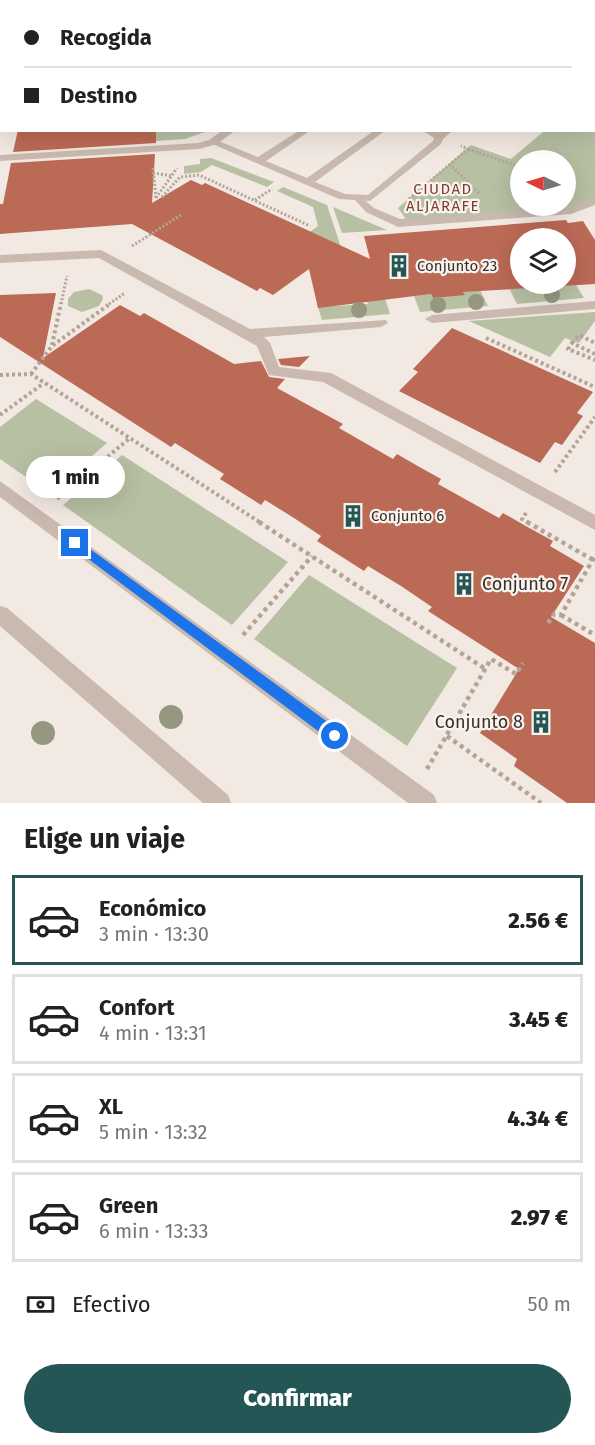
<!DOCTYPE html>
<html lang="es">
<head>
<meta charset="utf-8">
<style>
  body { margin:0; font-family:"Fira Sans",sans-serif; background:#f6f6f6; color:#222; height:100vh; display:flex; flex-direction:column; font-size:22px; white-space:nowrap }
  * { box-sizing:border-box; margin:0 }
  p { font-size:20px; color:#767676 }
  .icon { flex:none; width:33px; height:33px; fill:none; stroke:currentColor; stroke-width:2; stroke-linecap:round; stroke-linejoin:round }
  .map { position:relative; height:803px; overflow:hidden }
  .panel { display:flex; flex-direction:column; background:#fff; flex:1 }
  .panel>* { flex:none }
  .hud { position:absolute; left:0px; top:0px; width:596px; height:132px; box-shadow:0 6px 24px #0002; display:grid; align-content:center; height:132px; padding:0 24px; background:#fff }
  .needle { width:39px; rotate:275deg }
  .buttons { position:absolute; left:510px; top:150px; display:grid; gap:12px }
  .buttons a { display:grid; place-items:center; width:66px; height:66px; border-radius:50%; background:#fff; box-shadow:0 6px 24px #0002; font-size:30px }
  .end { position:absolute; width:27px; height:27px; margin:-14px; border:8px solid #1a73e8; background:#fff; box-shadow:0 0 0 3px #fff }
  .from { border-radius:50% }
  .bubble { position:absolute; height:42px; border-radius:21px; background:#fff; box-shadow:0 6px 24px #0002; font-size:20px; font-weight:800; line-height:42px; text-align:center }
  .hud b { display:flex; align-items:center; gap:21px; height:57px; font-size:22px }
  .hud b+b { border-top:2px solid #e0e0e0 }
  .hud i { width:15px; height:15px; background:#222 }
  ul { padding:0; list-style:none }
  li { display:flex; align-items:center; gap:18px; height:90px; margin:0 12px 9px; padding:0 12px; border:3px solid #e0e0e0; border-radius:0px }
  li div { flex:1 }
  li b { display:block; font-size:22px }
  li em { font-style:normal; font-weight:800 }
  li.on { border-color:#255656 }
  li>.icon { width:54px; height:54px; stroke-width:1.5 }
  h2 { padding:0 24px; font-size:27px; line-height:72px }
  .pay { display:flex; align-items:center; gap:15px; height:66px; padding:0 24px; font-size:22px }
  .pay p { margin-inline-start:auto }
  .primary-button { display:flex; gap:12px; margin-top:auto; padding:12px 24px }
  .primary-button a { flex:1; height:69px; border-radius:36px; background:#255656; color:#fff; font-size:24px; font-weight:800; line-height:69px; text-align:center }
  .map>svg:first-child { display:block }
</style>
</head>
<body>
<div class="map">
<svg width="595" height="803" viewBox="0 0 595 803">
  <rect width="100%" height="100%" fill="#f2e9e2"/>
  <g fill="#b7c0a3" fill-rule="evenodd">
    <path d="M590,130L595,132V201L588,206L408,222L398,208L471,145L511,159L544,131ZM520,160H566V206H520Z"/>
    <polygon points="156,131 208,131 185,139 156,141"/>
    <polygon points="211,158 274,182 267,187 212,165 201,172 184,174 184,166 200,164 200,159"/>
    <polygon points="283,187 327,205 345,259 287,248 318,226 313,207 277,191"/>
    <polygon points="333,207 387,230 342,233"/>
    <polygon points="574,282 584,298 517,304 509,288 525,286 528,290 559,287 557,284"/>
    <polygon points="89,289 102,295 103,299 99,306 82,312 68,306 68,299 74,292"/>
    <polygon points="480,290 488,306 420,312 414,296 431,294 433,298 464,294 463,292"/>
    <polygon points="385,298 390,314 322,320 317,304 334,303 336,306 368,304 367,300"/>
    <polygon points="595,312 595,321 579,343 565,338 550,357 469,321"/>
    <polygon points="36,399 107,443 49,493 0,459 0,427"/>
    <polygon points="122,455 288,562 232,625 63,505"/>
    <polygon points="309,575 457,668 407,746 254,639"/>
  </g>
  <g fill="#bb6a56" fill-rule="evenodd">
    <polygon points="18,130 156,130 156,143 13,152"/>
    <path d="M155,154L152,203L191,180L202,185L205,183L370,259L364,236L566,220L568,223L583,221L595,240V284L463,292L465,295L433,298L431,294L318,308L309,269L273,295L260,288L257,291L132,224L0,234V204H3L11,163ZM520,238H566V284H520Z"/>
    <polygon points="56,293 43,358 120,305 140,316 144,313 234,364 261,361 269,377 285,379 277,388 343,424 339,428 393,459 397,454 416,465 441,479 438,484 499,518 503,513 524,525 553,541 550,546 584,566 551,617 595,643 595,803 567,803 514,766 517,759 480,733 519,669 428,611 432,607 401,586 368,566 364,571 317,541 321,536 294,518 265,500 261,505 220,479 224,474 175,443 171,447 0,337 0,295"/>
    <polygon points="452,328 593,392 577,413 583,416 572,431 562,445 555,442 540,463 399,391 418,372 413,369"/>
    <polygon points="310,356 299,367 281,365 278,359"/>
  </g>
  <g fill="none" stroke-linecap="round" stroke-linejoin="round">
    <g stroke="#b5a398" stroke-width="2" stroke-dasharray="1.5 1.5" stroke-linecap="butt">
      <polyline points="63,0 67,2"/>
      <polyline points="78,0 82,2"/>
      <polyline points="97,0 101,2"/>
      <polyline points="519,0 525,2"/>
      <polyline points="547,0 552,2"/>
      <polyline points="71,2 74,0"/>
      <polyline points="306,2 309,0"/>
      <polyline points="325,2 328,0"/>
    </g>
    <g stroke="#b5a398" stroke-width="3" stroke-dasharray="2 2" stroke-linecap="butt">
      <polyline points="468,149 520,167"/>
      <polyline points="449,164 480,194"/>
      <polyline points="153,168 156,198"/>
      <polyline points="153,173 173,176"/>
      <polyline points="566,182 574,185"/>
      <polyline points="162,197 180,177 199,175 310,226"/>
      <polyline points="156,198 177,168"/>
      <polyline points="409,199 468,149 461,146"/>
      <polyline points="255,200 272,189"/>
      <polyline points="132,246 181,215"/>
      <polyline points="61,304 67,276"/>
      <polyline points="109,304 125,293"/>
    </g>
    <g stroke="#b5a398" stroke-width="4" stroke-dasharray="3 3" stroke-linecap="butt">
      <polyline points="486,338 595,387"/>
      <polyline points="572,343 579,335 595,343"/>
      <polyline points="52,345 61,303"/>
      <polyline points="595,354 572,343 568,349 595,360"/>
      <polyline points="31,374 52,346 111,303"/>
      <polyline points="0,375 31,374 261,523"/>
      <polyline points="0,415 44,383"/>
      <polyline points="555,472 595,417"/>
      <polyline points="57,499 130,438"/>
      <polyline points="526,513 522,519 529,523"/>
    </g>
    <g stroke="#b5a398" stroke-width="4.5" stroke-dasharray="4 4" stroke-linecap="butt">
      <polyline points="259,522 484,668"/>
      <polyline points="527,522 595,561"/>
      <polyline points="561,615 595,635"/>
      <polyline points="548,623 554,614 561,615 595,556"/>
      <polyline points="243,635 312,556"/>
      <polyline points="447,736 541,803"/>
      <polyline points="427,769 491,659 516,674 523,663"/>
    </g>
    <polygon fill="#c9b9ae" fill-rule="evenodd" points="300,130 311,130 266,161 307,178 375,130 386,130 315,182 345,194 368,195 433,141 434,138 422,130 434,130 444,137 441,144 370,201 339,199 208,142 216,140 258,157"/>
    <g fill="#c9b9ae" fill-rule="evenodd">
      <polygon points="430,0 439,0 429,2"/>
      <rect x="594" y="66" width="1" height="7"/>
      <polygon points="594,128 595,135 585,130 594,130"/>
      <polygon points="441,130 453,130 443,139 435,139 434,137"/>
      <polygon points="361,197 374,208 400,219 569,207 595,198 595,205 571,214 398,227 366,212 355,200"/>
      <polygon points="101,250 250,329 386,320 388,323 381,327 264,337 270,343 279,367 331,373 595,515 595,530 323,382 269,375 257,346 99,258 0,263 0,255"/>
      <polygon points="595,301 595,309 432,323 425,319 432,315"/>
    </g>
    <g fill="#c9b9ae" fill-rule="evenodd">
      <polygon points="272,0 281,0 270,2"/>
      <polygon points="588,0 595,0 595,3 594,2"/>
      <polygon points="223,130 236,130 217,144 199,149 0,161 0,155 198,143 209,140"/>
      <polygon points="0,481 434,795 437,803 408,803 0,497"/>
      <polygon points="0,606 7,608 228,795 231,803 203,803 0,626"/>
    </g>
  </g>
  <g fill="#959781">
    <circle cx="552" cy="295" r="8"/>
    <circle cx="476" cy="302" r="8"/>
    <circle cx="438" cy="305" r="8"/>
    <circle cx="359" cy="310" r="8"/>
    <circle cx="171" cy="717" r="12"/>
    <circle cx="43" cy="733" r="12"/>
  </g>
  <polygon fill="#1a73e8" points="75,538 340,731 340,740 330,740 71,546 69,543"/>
  <defs>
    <g id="building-bare" transform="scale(1.8)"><path d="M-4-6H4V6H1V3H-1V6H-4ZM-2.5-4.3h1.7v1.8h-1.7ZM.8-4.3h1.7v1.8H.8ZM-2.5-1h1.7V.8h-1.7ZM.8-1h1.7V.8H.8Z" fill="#255656" stroke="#f9f3ee" stroke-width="2.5" paint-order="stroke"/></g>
  </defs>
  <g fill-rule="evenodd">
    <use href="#building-bare" x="399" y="266"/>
    <use href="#building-bare" x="353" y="516"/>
    <use href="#building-bare" x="464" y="584"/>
    <use href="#building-bare" x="541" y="722"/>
  </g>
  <g text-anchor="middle" stroke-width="4.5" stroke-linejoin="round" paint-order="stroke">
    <g font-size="15" letter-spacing="1.5" fill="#803c2c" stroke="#f9f3ee">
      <text x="443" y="194">CIUDAD<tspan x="443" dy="17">ALJARAFE</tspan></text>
    </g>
    <g font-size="15" fill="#382f2c" stroke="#f9f3ee" text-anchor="start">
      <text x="417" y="271">Conjunto 23</text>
      <text x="371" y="521">Conjunto 6</text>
    </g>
    <g font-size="18" fill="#382f2c" stroke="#f9f3ee" text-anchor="start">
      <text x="482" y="590">Conjunto 7</text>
      <text x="523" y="728" text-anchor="end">Conjunto 8</text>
    </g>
  </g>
</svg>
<div class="buttons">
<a><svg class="needle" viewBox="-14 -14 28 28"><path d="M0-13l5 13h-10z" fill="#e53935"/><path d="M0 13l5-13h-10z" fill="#767676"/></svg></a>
<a><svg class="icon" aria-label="layers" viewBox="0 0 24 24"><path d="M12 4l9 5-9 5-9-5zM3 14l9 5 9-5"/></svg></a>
</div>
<i class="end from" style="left:335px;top:736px"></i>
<i class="end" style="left:75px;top:543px"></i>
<div class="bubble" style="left:26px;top:456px;width:99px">1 min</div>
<div class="hud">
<b><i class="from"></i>Recogida</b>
<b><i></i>Destino</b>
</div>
</div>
<section class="panel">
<h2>Elige un viaje</h2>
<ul>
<li class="on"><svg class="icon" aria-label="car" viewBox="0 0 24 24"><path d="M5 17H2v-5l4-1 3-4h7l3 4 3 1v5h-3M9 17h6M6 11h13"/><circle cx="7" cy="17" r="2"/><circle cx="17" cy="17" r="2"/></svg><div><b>Económico</b><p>3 min · 13:30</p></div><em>2.56 €</em></li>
<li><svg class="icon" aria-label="car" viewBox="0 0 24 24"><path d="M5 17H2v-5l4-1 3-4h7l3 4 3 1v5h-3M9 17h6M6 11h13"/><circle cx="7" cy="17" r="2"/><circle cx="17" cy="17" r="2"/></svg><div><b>Confort</b><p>4 min · 13:31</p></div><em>3.45 €</em></li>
<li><svg class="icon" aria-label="car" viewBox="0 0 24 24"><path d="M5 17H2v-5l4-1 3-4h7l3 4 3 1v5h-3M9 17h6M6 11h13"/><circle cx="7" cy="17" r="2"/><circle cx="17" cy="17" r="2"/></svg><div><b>XL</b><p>5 min · 13:32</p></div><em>4.34 €</em></li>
<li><svg class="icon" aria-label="car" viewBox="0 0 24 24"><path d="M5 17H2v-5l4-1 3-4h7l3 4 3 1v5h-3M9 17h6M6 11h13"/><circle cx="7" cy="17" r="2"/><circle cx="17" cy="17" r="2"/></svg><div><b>Green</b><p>6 min · 13:33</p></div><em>2.97 €</em></li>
</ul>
<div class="pay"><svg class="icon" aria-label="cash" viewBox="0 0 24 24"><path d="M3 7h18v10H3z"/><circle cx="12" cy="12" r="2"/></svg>Efectivo<p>50 m</p></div>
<div class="primary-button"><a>Confirmar</a></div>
</section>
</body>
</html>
